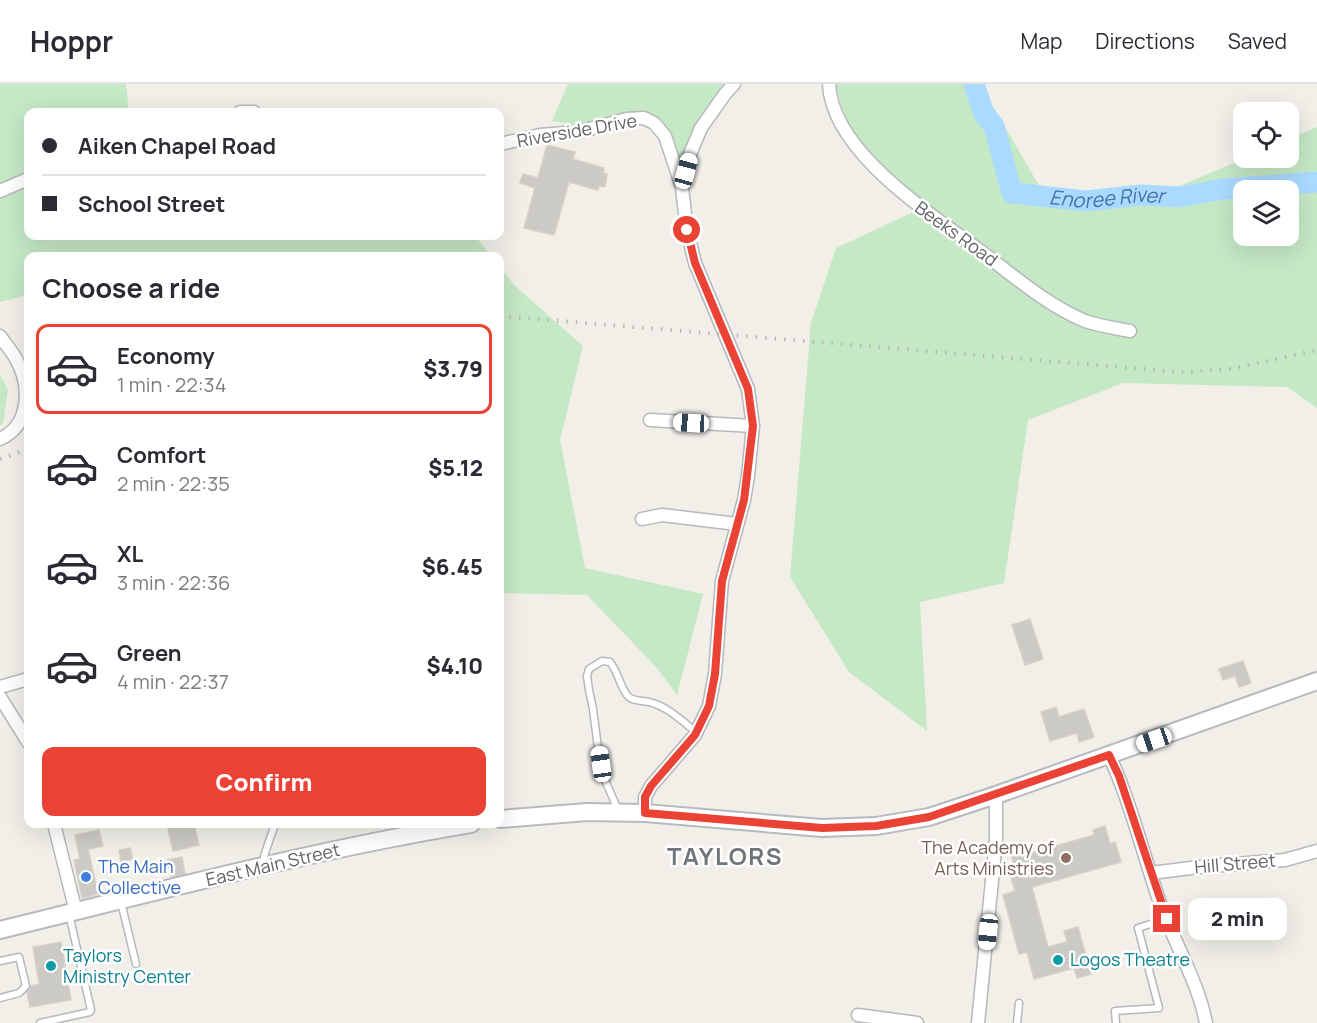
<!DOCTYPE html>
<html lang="en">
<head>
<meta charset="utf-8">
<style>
  body { margin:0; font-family:Manrope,sans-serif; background:#f7f7f7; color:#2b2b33; height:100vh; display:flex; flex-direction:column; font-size:22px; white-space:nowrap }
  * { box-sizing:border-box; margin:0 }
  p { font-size:20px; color:#7c7c81 }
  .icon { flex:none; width:33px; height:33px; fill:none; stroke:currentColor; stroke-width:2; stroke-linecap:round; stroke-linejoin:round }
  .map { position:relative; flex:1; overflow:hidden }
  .details { position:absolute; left:24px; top:168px; width:480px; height:576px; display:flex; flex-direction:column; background:#fff; border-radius:12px; box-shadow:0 6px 24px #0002 }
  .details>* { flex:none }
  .top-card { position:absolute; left:24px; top:24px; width:480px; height:132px; border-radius:12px; box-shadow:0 6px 24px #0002; display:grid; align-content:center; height:132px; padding:0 18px; background:#fff }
  .controls { position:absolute; left:1233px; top:18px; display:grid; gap:12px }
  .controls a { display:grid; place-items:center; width:66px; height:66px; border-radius:12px; background:#fff; box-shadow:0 6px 24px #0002; font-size:30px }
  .end { position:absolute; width:27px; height:27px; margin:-14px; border:8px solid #ea4335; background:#fff; box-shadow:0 0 0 3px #fff }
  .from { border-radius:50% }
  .bubble { position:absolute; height:42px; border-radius:12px; background:#fff; box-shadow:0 6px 24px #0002; font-size:20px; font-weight:800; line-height:42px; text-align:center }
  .car { position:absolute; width:18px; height:36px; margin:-18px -9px; border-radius:8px; box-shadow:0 0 4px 2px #0007; background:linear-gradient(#fff 24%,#345 0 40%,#fff 0 76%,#345 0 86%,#fff 0) }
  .top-card b { display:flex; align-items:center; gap:21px; height:57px; font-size:22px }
  .top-card b+b { border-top:2px solid #e1e1e2 }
  .top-card i { width:15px; height:15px; background:#2b2b33 }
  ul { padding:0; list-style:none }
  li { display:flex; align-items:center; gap:18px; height:90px; margin:0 12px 9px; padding:0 6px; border:3px solid transparent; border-radius:12px }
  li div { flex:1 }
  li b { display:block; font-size:22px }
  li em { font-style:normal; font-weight:800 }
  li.on { border-color:#ea4335 }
  li>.icon { width:54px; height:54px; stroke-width:1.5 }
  h2 { padding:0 18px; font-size:27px; line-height:72px }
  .action { display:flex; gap:12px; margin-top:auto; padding:12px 18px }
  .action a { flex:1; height:69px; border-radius:12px; background:#ea4335; color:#fff; font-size:24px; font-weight:800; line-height:69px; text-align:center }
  header { display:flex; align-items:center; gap:36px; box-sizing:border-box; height:84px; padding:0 30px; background:#fff; border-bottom:2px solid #e1e1e2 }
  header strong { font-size:28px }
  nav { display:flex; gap:33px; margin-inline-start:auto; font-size:21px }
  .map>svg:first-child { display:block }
</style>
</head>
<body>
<header>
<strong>Hoppr</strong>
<nav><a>Map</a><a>Directions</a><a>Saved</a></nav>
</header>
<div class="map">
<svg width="1317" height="939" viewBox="0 0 1317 939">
  <rect width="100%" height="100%" fill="#f1efe8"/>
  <g fill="#c5e8c5" fill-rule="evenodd">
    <polygon points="0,0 126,0 129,28 28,28 28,152 475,152 491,172 28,172 28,211 0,218"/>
    <path d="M568,0H726C703,24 689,52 681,85L664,44L656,33L635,29L588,43L552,37Z"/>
    <path d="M835,0H980L1044,110L1170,106L1246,74H1288L1289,55L1317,43V324L1287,303L1123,299L1028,336L1004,499L920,518L927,647L849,588L790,493L811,239L836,164L922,124L849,44ZM1244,106H1288V152H1244Z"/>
    <polygon points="500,183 514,201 583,262 560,356 585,484 703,510 677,611 657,584 587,511 500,509"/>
    <polygon points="0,290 8,306 3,340 0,341"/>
  </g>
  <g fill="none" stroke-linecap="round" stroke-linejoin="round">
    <path stroke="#aadaff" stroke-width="21" id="s1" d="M974,0L984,30L994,42L1012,109L1086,117L1141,111L1179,113L1223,105L1317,98"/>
  </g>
  <g fill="#cccac5" stroke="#d6d1c6" stroke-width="1.5">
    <polygon points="547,61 575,68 573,75 604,84 603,89 607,90 605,103 599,102 598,106 569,98 554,151 524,144 535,104 520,99 523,90 538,94"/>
    <polygon points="1030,535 1043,575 1025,581 1012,541"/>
    <polygon points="1243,577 1251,599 1239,603 1235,592 1223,596 1219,585"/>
    <polygon points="1056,623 1059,633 1084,625 1094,653 1079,658 1077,649 1050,657 1041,628"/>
    <polygon points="167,740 194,740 199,761 173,767"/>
    <polygon points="1105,742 1110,760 1115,758 1121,778 1032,803 1048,863 1067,858 1064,847 1078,843 1091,890 1077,894 1074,884 1034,895 1027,868 1019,870 1003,811 1015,807 1009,786 1015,784 1010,767 1022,764 1024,771 1094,751 1093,746"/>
    <polygon points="99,746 103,762 88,765 98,810 82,814 74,776 80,775 75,751"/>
    <polygon points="130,764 133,775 121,778 119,766"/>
    <polygon points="182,773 185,790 171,793 167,776"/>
    <polygon points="61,858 71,916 30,923 27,908 31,902 39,900 33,863"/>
  </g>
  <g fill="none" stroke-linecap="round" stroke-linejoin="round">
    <g stroke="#b5b8bc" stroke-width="9">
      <g id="lane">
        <path d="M618,726L601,687L593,625L589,606L587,592L589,585L602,577L610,578C618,588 620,602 627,611C632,618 642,616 649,618C667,622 682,637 696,648"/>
        <polyline points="265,779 264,772 275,740"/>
        <polyline points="121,818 136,880"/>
        <polyline points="0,877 19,873 26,902 19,909 0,914"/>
        <polyline points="40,939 90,928 91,926 69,830"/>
        <polyline points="1017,939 1019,919"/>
        <polyline points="1116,939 1115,927 1159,924 1138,844 1166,835"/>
      </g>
    </g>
    <g stroke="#b5b8bc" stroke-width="15">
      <g id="street">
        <path d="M829,0C832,67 927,127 975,163C1011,189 1044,220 1085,237C1100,242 1115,244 1130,247"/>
        <polyline points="240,28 254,28"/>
        <polyline points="500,60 540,51 578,48 627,35 644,34 654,39 665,52 682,103"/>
        <polyline points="0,107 28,95"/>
        <path d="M0,252C5,260 12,267 16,275C31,301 31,341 0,355"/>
        <polyline points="650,336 753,342"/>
        <polyline points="642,435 662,431 737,440"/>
        <polyline points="0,603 28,595"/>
        <polyline points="0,613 28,658"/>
        <path d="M1109,671C1131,719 1143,770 1160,819C1174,859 1198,897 1206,939"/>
        <polyline points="645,729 645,713 651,702 695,651 709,622 715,590 722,497 744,416 748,392 753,342 748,305 695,179 687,146 682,104 690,70 701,44 725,10 734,0"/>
        <polyline points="54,740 76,828"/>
        <polyline points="1151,789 1199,783 1285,776 1317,767"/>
        <polyline points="858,931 917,939"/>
        <polyline points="978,939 996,755 996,711"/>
      </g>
    </g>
    <g stroke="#b6babf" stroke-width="20">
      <g id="secondary">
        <polyline points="500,735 587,728 645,729 822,744 876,742 929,733 996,711 1317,597"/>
        <path d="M0,846C156,808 313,766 471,740"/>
      </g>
    </g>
    <use href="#lane" stroke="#fff" stroke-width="6"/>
    <use href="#street" stroke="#fff" stroke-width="12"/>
    <use href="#secondary" stroke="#fff" stroke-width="16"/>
    <g stroke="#b6b7b8" stroke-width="4" stroke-dasharray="1.5 8" stroke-linecap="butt">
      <polyline points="500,232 1181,288 1231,285 1317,266"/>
      <polyline points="0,375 28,365"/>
    </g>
  </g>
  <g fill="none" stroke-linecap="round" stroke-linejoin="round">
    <polyline stroke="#ea4335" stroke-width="8" points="687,146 695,179 748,305 753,342 744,416 722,497 715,590 709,622 695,651 651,702 645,713 645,729 822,744 876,742 929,733 1109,671 1119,692 1167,835"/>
  </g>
  <circle fill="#8d6e63" stroke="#fff" stroke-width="2" cx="1066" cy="774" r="6"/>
  <circle fill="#3f7fe0" stroke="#fff" stroke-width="2" cx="86" cy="793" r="6"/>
  <g fill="#0f9aa8" stroke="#fff" stroke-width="2">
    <circle cx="1058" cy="876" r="6"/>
    <circle cx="51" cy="882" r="6"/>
  </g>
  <g text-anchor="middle" stroke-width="5" stroke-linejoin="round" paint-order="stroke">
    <g font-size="18" fill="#5f6368" stroke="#fff">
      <text transform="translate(577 47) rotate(-10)" y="6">Riverside Drive</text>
      <text transform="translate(956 150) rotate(36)" y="6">Beeks Road</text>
      <text transform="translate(1235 780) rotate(-5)" y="6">Hill Street</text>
      <text transform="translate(273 781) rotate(-13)" y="6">East Main Street</text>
    </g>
    <g font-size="18" fill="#785e54" stroke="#fff" text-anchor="end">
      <text x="1054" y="770">The Academy of<tspan x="1054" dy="21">Arts Ministries</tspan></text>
    </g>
    <g font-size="18" fill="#366cbe" stroke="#fff" text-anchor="start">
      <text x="98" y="789">The Main<tspan x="98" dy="21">Collective</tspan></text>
    </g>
    <g font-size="18" fill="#0d838f" stroke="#fff" text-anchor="start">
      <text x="63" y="878">Taylors<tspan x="63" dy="21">Ministry Center</tspan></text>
      <text x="1070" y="882">Logos Theatre</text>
    </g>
    <g font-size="20" font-style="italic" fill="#4174aa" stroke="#fff">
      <text dy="7" stroke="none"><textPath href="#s1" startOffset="212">Enoree River</textPath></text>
    </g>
    <g font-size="24" font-weight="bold" letter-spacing="1.5" fill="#70757a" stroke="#fff">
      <text x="725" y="781">TAYLORS</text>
    </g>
  </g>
</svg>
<div class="controls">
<a><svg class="icon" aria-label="locate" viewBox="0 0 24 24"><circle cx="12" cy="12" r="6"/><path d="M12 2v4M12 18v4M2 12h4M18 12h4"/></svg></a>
<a><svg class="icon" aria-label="layers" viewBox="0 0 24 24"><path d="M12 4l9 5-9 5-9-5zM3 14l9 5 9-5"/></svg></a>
</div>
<i class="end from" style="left:687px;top:146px"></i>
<i class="end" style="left:1167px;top:835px"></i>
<div class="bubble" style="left:1188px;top:814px;width:99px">2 min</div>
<i class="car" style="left:686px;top:87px;rotate:15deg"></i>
<i class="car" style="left:691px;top:339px;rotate:273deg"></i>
<i class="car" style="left:1154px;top:656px;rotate:251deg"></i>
<i class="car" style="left:601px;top:680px;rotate:352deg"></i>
<i class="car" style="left:988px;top:848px;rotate:186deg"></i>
<div class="top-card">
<b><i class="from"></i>Aiken Chapel Road</b>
<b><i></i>School Street</b>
</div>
<section class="details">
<h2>Choose a ride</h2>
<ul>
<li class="on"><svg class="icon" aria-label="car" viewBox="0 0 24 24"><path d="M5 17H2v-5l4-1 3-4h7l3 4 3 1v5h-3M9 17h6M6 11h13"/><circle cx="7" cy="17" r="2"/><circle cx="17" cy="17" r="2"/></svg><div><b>Economy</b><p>1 min · 22:34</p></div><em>$3.79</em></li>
<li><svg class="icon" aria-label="car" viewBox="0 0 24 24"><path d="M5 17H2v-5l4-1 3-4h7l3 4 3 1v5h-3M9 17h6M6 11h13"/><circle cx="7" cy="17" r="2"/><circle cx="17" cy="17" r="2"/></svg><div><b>Comfort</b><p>2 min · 22:35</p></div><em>$5.12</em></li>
<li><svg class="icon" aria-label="car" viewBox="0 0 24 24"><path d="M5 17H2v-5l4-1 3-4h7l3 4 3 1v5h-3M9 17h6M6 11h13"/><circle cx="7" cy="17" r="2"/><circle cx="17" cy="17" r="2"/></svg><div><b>XL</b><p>3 min · 22:36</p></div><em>$6.45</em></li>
<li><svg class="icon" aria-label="car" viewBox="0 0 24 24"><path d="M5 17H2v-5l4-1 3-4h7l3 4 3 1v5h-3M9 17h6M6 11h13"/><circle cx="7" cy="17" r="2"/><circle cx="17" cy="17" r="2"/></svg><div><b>Green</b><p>4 min · 22:37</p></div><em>$4.10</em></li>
</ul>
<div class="action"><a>Confirm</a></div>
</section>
</div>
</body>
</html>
